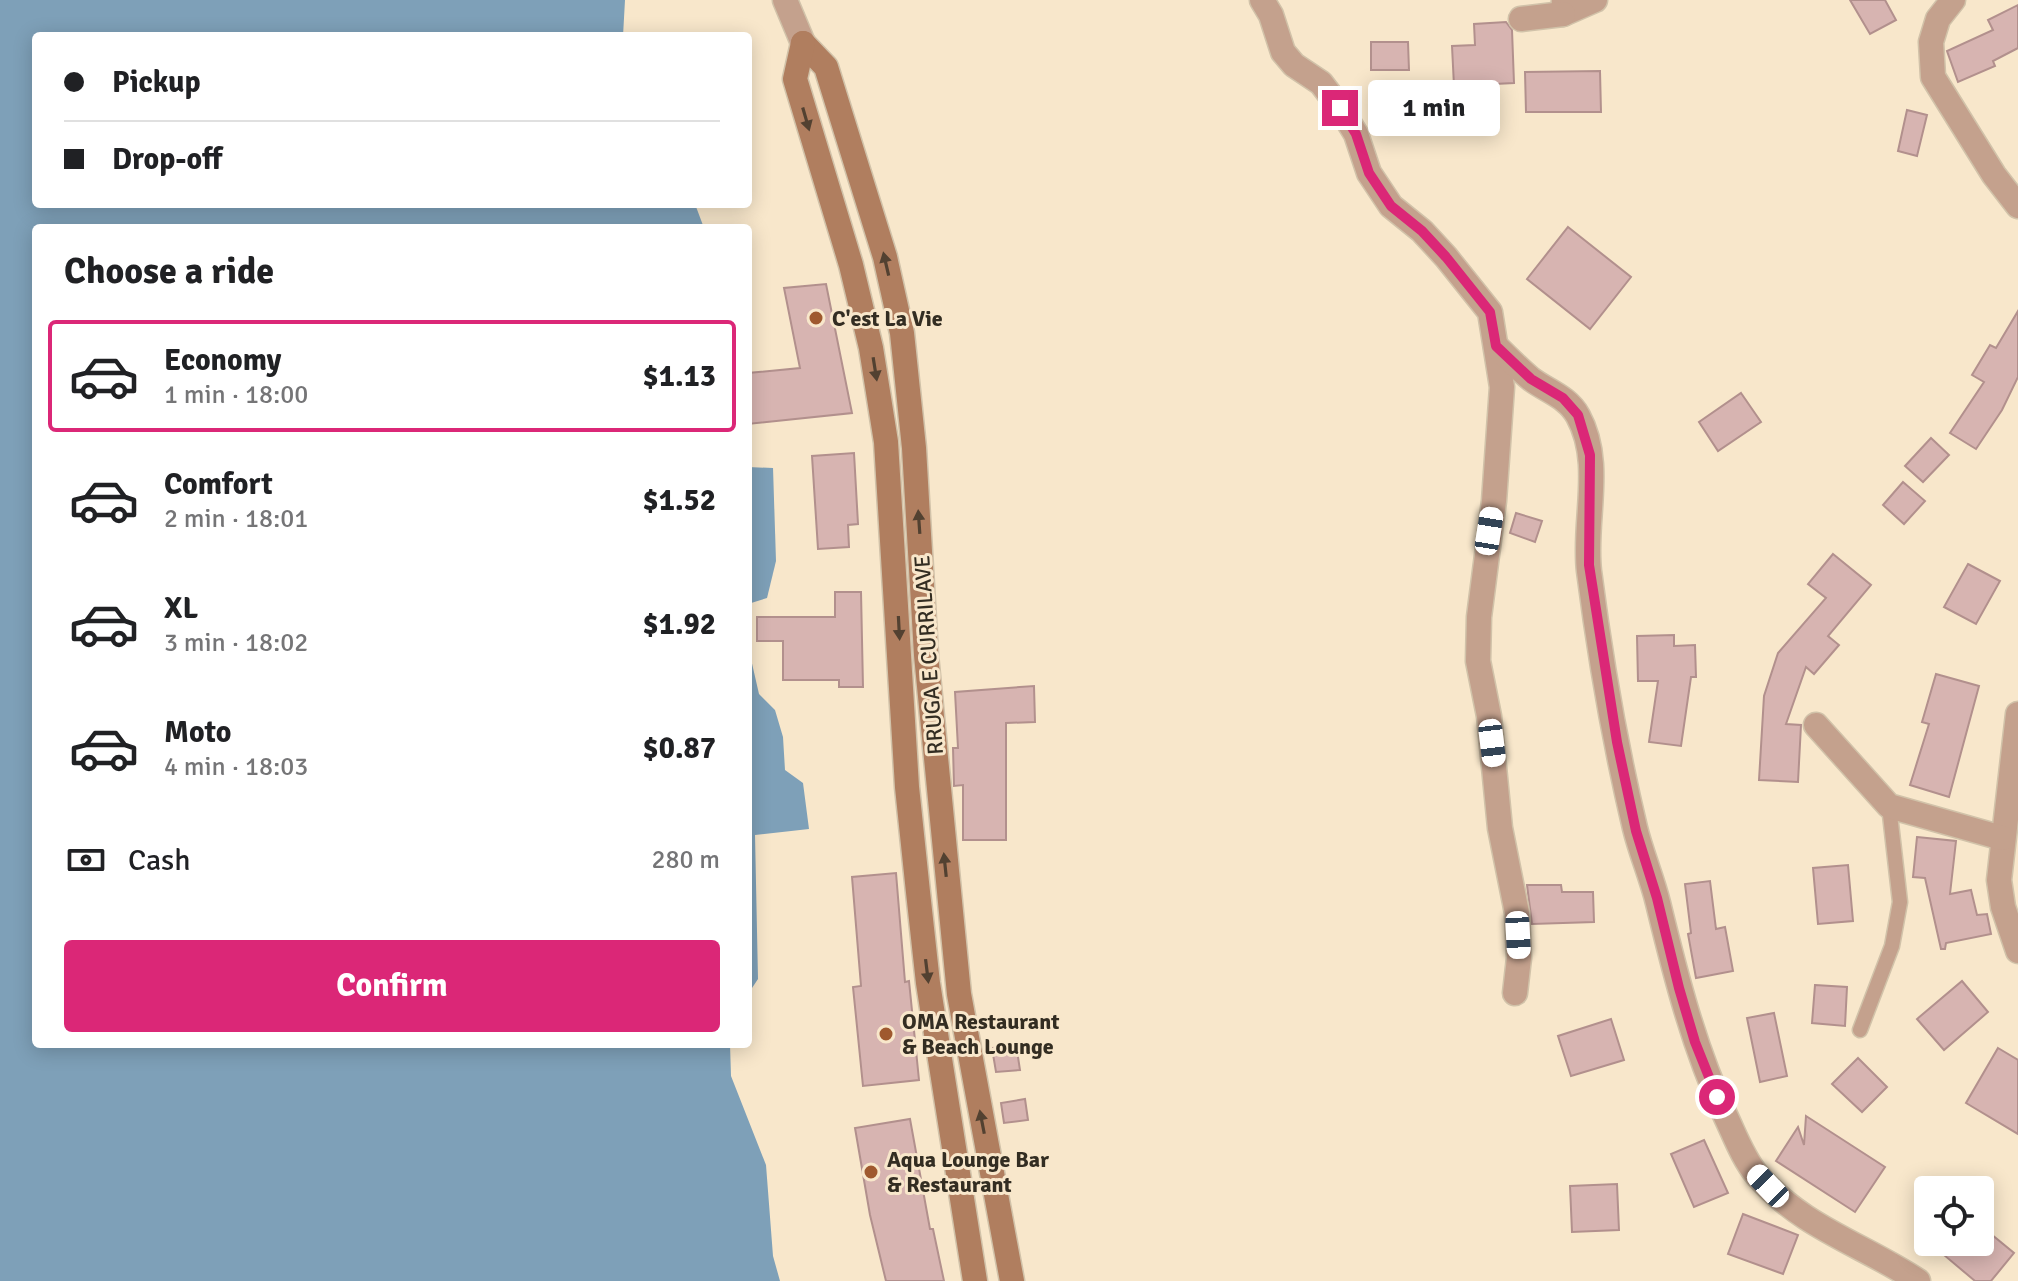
<!DOCTYPE html>
<html lang="en">
<head>
<meta charset="utf-8">
<style>
  body { margin:0; font-family:Signika,sans-serif; background:#f6f6f6; color:#202124; height:100vh; display:flex; flex-direction:column; font-size:30px; white-space:nowrap }
  * { box-sizing:border-box; margin:0 }
  p { font-size:26px; color:#757577 }
  .icon { flex:none; width:44px; height:44px; fill:none; stroke:currentColor; stroke-width:2; stroke-linecap:round; stroke-linejoin:round }
  .map { position:relative; flex:1; overflow:hidden }
  .drawer { position:absolute; left:32px; top:224px; width:720px; height:824px; display:flex; flex-direction:column; background:#fff; border-radius:8px; box-shadow:0 4px 20px #0003 }
  .drawer>* { flex:none }
  .hud { position:absolute; left:32px; top:32px; width:720px; height:176px; border-radius:8px; box-shadow:0 4px 20px #0003; display:grid; align-content:center; height:176px; padding:0 32px; background:#fff }
  .tools { position:absolute; left:1914px; top:1176px; display:grid; gap:16px }
  .tools a { display:grid; place-items:center; width:80px; height:80px; border-radius:8px; background:#fff; box-shadow:0 4px 20px #0003; font-size:40px }
  .end { position:absolute; width:36px; height:36px; margin:-18px; border:10px solid #db2777; background:#fff; box-shadow:0 0 0 4px #fff }
  .from { border-radius:50% }
  .bubble { position:absolute; height:56px; border-radius:8px; background:#fff; box-shadow:0 4px 20px #0003; font-size:26px; font-weight:800; line-height:56px; text-align:center }
  .car { position:absolute; width:24px; height:48px; margin:-24px -12px; border-radius:10px; box-shadow:0 0 6px 2px #0007; background:linear-gradient(#fff 24%,#345 0 40%,#fff 0 76%,#345 0 86%,#fff 0) }
  .hud b { display:flex; align-items:center; gap:28px; height:76px; font-size:30px }
  .hud b+b { border-top:2px solid #e0e0e0 }
  .hud i { width:20px; height:20px; background:#202124 }
  ul { padding:0; list-style:none }
  li { display:flex; align-items:center; gap:24px; height:112px; margin:0 16px 12px; padding:0 16px; border:4px solid transparent; border-radius:8px }
  li div { flex:1 }
  li b { display:block; font-size:30px }
  li em { font-style:normal; font-weight:800 }
  li.on { border-color:#db2777 }
  li>.icon { width:72px; height:72px; stroke-width:1.5 }
  h2 { padding:0 32px; font-size:36px; line-height:96px }
  .pay { display:flex; align-items:center; gap:20px; height:88px; padding:0 32px; font-size:30px }
  .pay p { margin-inline-start:auto }
  .button { display:flex; gap:16px; margin-top:auto; padding:16px 32px }
  .button a { flex:1; height:92px; border-radius:8px; background:#db2777; color:#fff; font-size:32px; font-weight:800; line-height:92px; text-align:center }
  .map>svg:first-child { display:block }
</style>
</head>
<body>
<div class="map">
<svg width="2018" height="1281" viewBox="0 0 2018 1281">
  <rect width="100%" height="100%" fill="#f8e7cb"/>
  <g fill="#7ea0b8">
    <polygon points="0,0 625,0 623,36 36,36 36,204 695,204 704,228 36,228 36,1044 730,1044 731,1076 766,1165 773,1256 780,1281 0,1281"/>
    <polygon points="748,467 773,468 776,561 767,598 748,604"/>
    <polygon points="748,646 759,694 775,710 783,737 785,770 803,783 809,829 755,835 758,979 748,994"/>
  </g>
  <g fill="#d7b4b1" stroke="#b2908d" stroke-width="2">
    <polygon points="1850,0 1885,0 1896,20 1870,34"/>
    <polygon points="2018,5 2018,48 1993,61 1995,66 1958,82 1947,51 1993,30 1988,20"/>
    <polygon points="1506,22 1512,30 1514,83 1454,86 1452,46 1475,45 1474,24"/>
    <polygon points="1371,42 1408,42 1409,70 1371,70"/>
    <polygon points="1600,71 1601,112 1526,112 1525,72"/>
    <polygon points="1907,110 1927,115 1917,156 1898,151"/>
    <polygon points="1568,227 1631,277 1590,329 1527,279"/>
    <polygon points="826,284 852,413 748,424 748,373 800,368 784,288"/>
    <polygon points="2018,311 2018,377 2002,410 1976,449 1950,433 1984,382 1972,375 1990,345 1996,348"/>
    <polygon points="1741,393 1761,422 1718,451 1699,422"/>
    <polygon points="1931,438 1949,455 1923,482 1905,466"/>
    <polygon points="854,453 858,524 848,525 849,547 818,549 812,456"/>
    <polygon points="1903,482 1925,501 1904,524 1883,505"/>
    <polygon points="1516,513 1542,521 1535,542 1510,533"/>
    <polygon points="1833,554 1871,585 1828,636 1839,645 1814,674 1806,667 1786,724 1801,725 1798,782 1759,780 1764,696 1778,653 1826,598 1808,584"/>
    <polygon points="1968,564 2000,581 1976,624 1944,607"/>
    <polygon points="835,592 861,592 863,687 839,687 839,680 783,680 783,641 757,641 757,617 835,617"/>
    <polygon points="1674,635 1674,646 1695,645 1696,677 1691,677 1681,746 1649,742 1658,681 1638,681 1637,636"/>
    <polygon points="1936,674 1979,686 1949,797 1910,785 1929,724 1922,722"/>
    <polygon points="1034,686 1035,722 1006,723 1006,840 963,840 963,785 954,786 953,748 958,748 955,692"/>
    <polygon points="1917,837 1956,841 1950,894 1971,890 1977,915 1987,914 1991,934 1946,943 1945,949 1941,949 1925,878 1913,877"/>
    <polygon points="1848,865 1853,921 1818,924 1813,868"/>
    <polygon points="896,873 905,982 909,981 919,1080 863,1086 853,987 861,986 852,877"/>
    <polygon points="1710,881 1716,929 1725,927 1733,971 1696,978 1688,934 1691,933 1685,884"/>
    <polygon points="1527,885 1561,885 1562,892 1593,892 1594,922 1532,924"/>
    <polygon points="1962,981 1988,1012 1944,1050 1917,1019"/>
    <polygon points="1815,985 1847,987 1845,1026 1812,1023"/>
    <polygon points="1774,1013 1787,1076 1760,1082 1747,1018"/>
    <polygon points="1611,1019 1624,1060 1571,1076 1558,1036"/>
    <polygon points="1016,1044 1020,1070 996,1072 992,1048"/>
    <polygon points="1998,1048 2018,1060 2018,1134 1966,1103"/>
    <polygon points="1858,1058 1887,1087 1862,1112 1832,1084"/>
    <polygon points="1025,1099 1028,1120 1004,1123 1001,1103"/>
    <polygon points="1806,1116 1885,1167 1855,1212 1776,1161 1798,1127 1804,1145"/>
    <polygon points="910,1119 930,1229 933,1229 944,1281 886,1281 870,1215 855,1128"/>
    <polygon points="1704,1140 1728,1193 1694,1207 1671,1154"/>
    <polygon points="1617,1184 1619,1230 1572,1232 1570,1186"/>
    <polygon points="1743,1214 1798,1235 1783,1274 1728,1254"/>
    <polygon points="1980,1225 2014,1253 1991,1281 1975,1281 1944,1255 1955,1242 1980,1242"/>
  </g>
  <g fill="none" stroke-linecap="round" stroke-linejoin="round">
    <g stroke="#d1c2a9" stroke-width="17">
      <polyline id="lane" points="1860,1030 1892,946 1900,902 1889,806"/>
    </g>
    <g stroke="#d1c2a9" stroke-width="27">
      <g id="street">
        <polyline points="785,0 803,43"/>
        <polyline points="1262,0 1271,15 1283,52 1294,65 1321,83 1340,108 1356,134 1369,173 1391,206 1422,231 1446,257 1490,312 1502,387 1494,501 1479,617 1478,661 1489,716 1500,828 1517,913 1519,958 1515,993"/>
        <polyline points="1564,0 1563,14 1595,0"/>
        <polyline points="1953,0 1938,19 1931,42 1933,77 1994,175 2018,206"/>
        <polyline points="1521,19 1563,14"/>
        <path d="M1496,346C1507,357 1519,369 1531,379C1547,391 1568,397 1578,416C1604,463 1583,521 1589,571C1600,657 1615,744 1635,828C1641,853 1652,878 1658,903C1676,977 1694,1048 1726,1117C1735,1136 1743,1158 1757,1175C1801,1227 1864,1245 1918,1281"/>
        <polyline points="2018,714 1999,880 2003,907 2018,951"/>
        <polyline points="1816,725 1889,806 2002,838"/>
      </g>
    </g>
    <g stroke="#d1c2a9" stroke-width="27">
      <g id="secondary">
        <polyline points="803,43 826,67 885,257 902,333 914,448 926,655 959,994 1012,1281"/>
        <polyline points="803,43 795,79 851,265 871,348 886,442 907,787 918,892 928,983 975,1281"/>
      </g>
    </g>
    <use href="#lane" stroke="#c4a18d" stroke-width="14"/>
    <use href="#street" stroke="#c4a18d" stroke-width="24"/>
    <use href="#secondary" stroke="#b07e5f" stroke-width="24"/>
  </g>
  <defs><path id="oneway-solid" d="M-6-.8H1V-3.2L6.5 0L1 3.2V.8H-6Z" transform="scale(2)"/></defs>
  <g fill="#524131">
    <use href="#oneway-solid" transform="translate(806 119) rotate(74)"/>
    <use href="#oneway-solid" transform="translate(886 264) rotate(-103)"/>
    <use href="#oneway-solid" transform="translate(875 369) rotate(81)"/>
    <use href="#oneway-solid" transform="translate(919 522) rotate(-94)"/>
    <use href="#oneway-solid" transform="translate(899 628) rotate(87)"/>
    <use href="#oneway-solid" transform="translate(945 865) rotate(-96)"/>
    <use href="#oneway-solid" transform="translate(927 971) rotate(83)"/>
    <use href="#oneway-solid" transform="translate(982 1122) rotate(-101)"/>
  </g>
  <g fill="none" stroke-linecap="round" stroke-linejoin="round">
    <polyline stroke="#db2777" stroke-width="10" points="1340,108 1356,134 1369,173 1391,206 1422,231 1446,257 1490,312 1496,346 1531,379 1563,398 1578,415 1590,455 1589,565 1617,742 1636,831 1657,898 1679,988 1695,1042 1717,1097"/>
  </g>
  <g fill="#9f592e" stroke="#f8e7cb" stroke-width="3">
    <circle cx="816" cy="318" r="8"/>
    <circle cx="886" cy="1034" r="8"/>
    <circle cx="871" cy="1172" r="8"/>
  </g>
  <g text-anchor="middle" stroke-width="6" stroke-linejoin="round" paint-order="stroke">
    <g font-size="22" font-weight="bold" fill="#332d22" stroke="#f8e7cb" text-anchor="start">
      <text x="832" y="326">C'est La Vie</text>
      <text x="902" y="1029">OMA Restaurant<tspan x="902" dy="25">&amp; Beach Lounge</tspan></text>
      <text x="887" y="1167">Aqua Lounge Bar<tspan x="887" dy="25">&amp; Restaurant</tspan></text>
    </g>
    <g font-size="22" fill="#332d22" stroke="#f8e7cb">
      <text transform="translate(928 655) rotate(-94)" y="8">RRUGA E CURRILAVE</text>
    </g>
  </g>
</svg>
<div class="tools">
<a><svg class="icon" aria-label="locate" viewBox="0 0 24 24"><circle cx="12" cy="12" r="6"/><path d="M12 2v4M12 18v4M2 12h4M18 12h4"/></svg></a>
</div>
<i class="end from" style="left:1717px;top:1097px"></i>
<i class="end" style="left:1340px;top:108px"></i>
<div class="bubble" style="left:1368px;top:80px;width:132px">1 min</div>
<i class="car" style="left:1489px;top:531px;rotate:9deg"></i>
<i class="car" style="left:1492px;top:743px;rotate:173deg"></i>
<i class="car" style="left:1518px;top:935px;rotate:177deg"></i>
<i class="car" style="left:1768px;top:1186px;rotate:316deg"></i>
<div class="hud">
<b><i class="from"></i>Pickup</b>
<b><i></i>Drop-off</b>
</div>
<section class="drawer">
<h2>Choose a ride</h2>
<ul>
<li class="on"><svg class="icon" aria-label="car" viewBox="0 0 24 24"><path d="M5 17H2v-5l4-1 3-4h7l3 4 3 1v5h-3M9 17h6M6 11h13"/><circle cx="7" cy="17" r="2"/><circle cx="17" cy="17" r="2"/></svg><div><b>Economy</b><p>1 min · 18:00</p></div><em>$1.13</em></li>
<li><svg class="icon" aria-label="car" viewBox="0 0 24 24"><path d="M5 17H2v-5l4-1 3-4h7l3 4 3 1v5h-3M9 17h6M6 11h13"/><circle cx="7" cy="17" r="2"/><circle cx="17" cy="17" r="2"/></svg><div><b>Comfort</b><p>2 min · 18:01</p></div><em>$1.52</em></li>
<li><svg class="icon" aria-label="car" viewBox="0 0 24 24"><path d="M5 17H2v-5l4-1 3-4h7l3 4 3 1v5h-3M9 17h6M6 11h13"/><circle cx="7" cy="17" r="2"/><circle cx="17" cy="17" r="2"/></svg><div><b>XL</b><p>3 min · 18:02</p></div><em>$1.92</em></li>
<li><svg class="icon" aria-label="car" viewBox="0 0 24 24"><path d="M5 17H2v-5l4-1 3-4h7l3 4 3 1v5h-3M9 17h6M6 11h13"/><circle cx="7" cy="17" r="2"/><circle cx="17" cy="17" r="2"/></svg><div><b>Moto</b><p>4 min · 18:03</p></div><em>$0.87</em></li>
</ul>
<div class="pay"><svg class="icon" aria-label="cash" viewBox="0 0 24 24"><path d="M3 7h18v10H3z"/><circle cx="12" cy="12" r="2"/></svg>Cash<p>280 m</p></div>
<div class="button"><a>Confirm</a></div>
</section>
</div>
</body>
</html>
